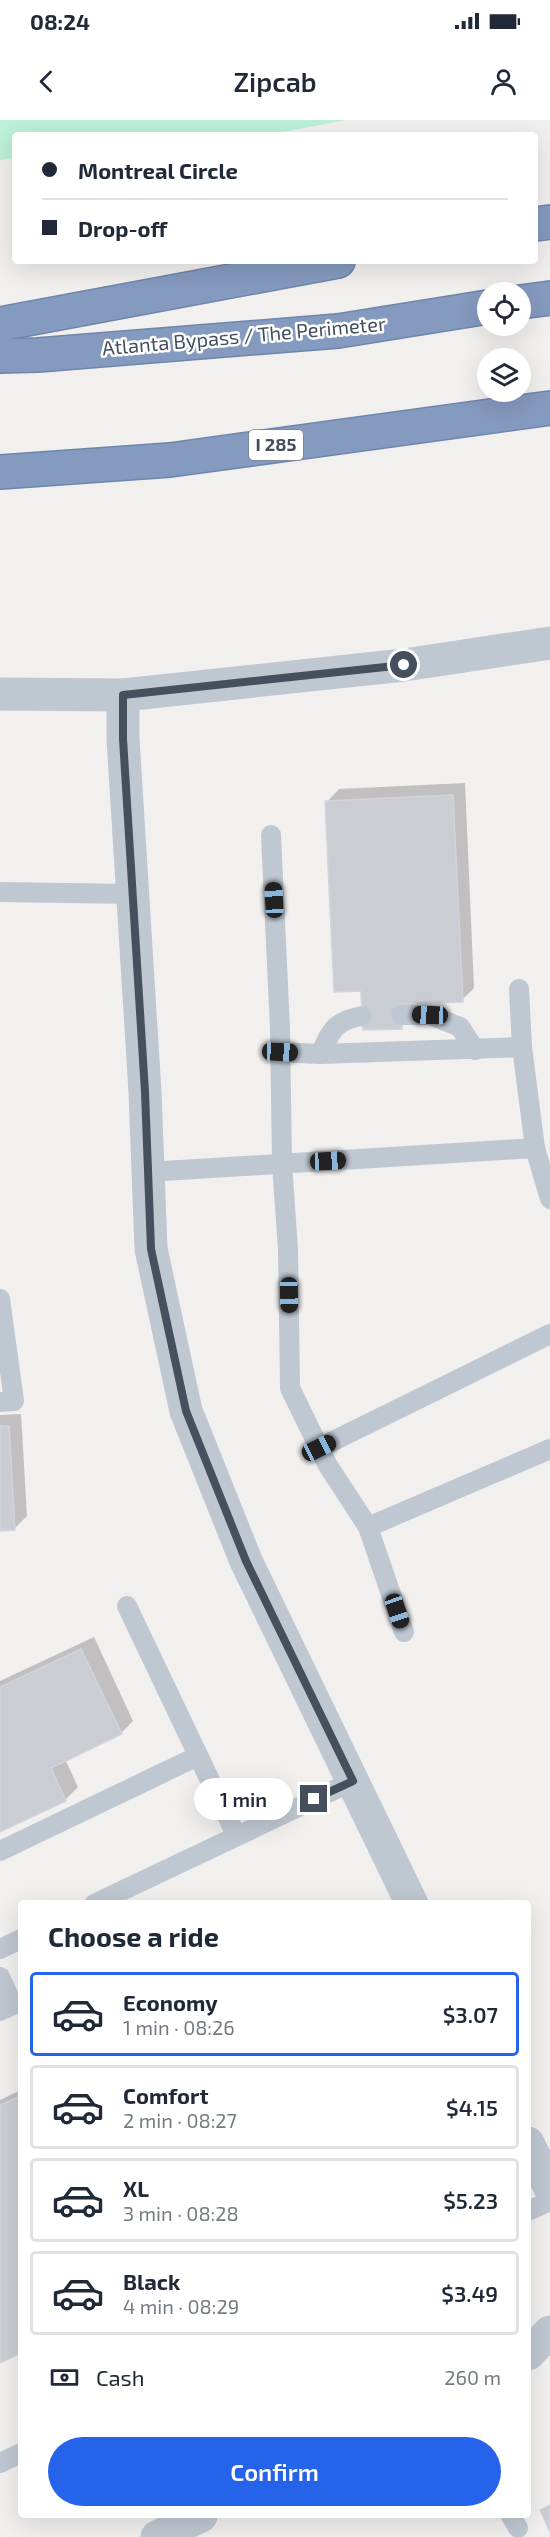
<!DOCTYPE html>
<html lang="en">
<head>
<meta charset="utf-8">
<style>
  body { margin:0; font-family:"Exo 2",sans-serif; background:#f2f2f3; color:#1f2937; height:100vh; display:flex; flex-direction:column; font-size:22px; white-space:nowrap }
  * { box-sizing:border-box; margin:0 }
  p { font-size:20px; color:#747a83 }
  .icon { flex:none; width:33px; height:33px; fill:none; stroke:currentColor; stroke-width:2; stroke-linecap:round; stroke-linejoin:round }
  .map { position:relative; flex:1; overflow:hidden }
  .panel { position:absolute; left:18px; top:1780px; width:513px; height:618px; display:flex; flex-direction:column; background:#fff; border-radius:6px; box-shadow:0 6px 24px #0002 }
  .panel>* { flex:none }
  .banner { position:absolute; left:12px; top:12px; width:526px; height:132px; border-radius:6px; box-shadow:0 6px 24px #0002; display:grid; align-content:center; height:132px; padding:0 30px; background:#fff }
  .tools { position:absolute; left:477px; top:162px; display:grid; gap:12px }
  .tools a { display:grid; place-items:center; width:54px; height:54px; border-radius:50%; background:#fff; box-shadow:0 6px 24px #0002; font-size:30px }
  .end { position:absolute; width:27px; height:27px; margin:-14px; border:8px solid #464f5d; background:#fff; box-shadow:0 0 0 3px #fff }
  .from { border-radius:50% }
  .bubble { position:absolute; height:42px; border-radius:21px; background:#fff; box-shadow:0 6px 24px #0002; font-size:20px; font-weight:600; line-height:42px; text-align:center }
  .car { position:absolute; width:18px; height:36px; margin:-18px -9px; border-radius:8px; box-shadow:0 0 4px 2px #0007; background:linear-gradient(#222 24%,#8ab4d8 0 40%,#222 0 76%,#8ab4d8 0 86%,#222 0) }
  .banner b { display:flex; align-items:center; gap:21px; height:57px; font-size:22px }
  .banner b+b { border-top:2px solid #e0e1e3 }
  .banner i { width:15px; height:15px; background:#1f2937 }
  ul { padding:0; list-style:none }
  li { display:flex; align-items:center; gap:18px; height:84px; margin:0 12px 9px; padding:0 18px; border:3px solid #e0e1e3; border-radius:6px }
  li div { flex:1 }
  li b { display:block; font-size:22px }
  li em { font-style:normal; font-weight:600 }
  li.active { border-color:#2563eb }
  li>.icon { width:54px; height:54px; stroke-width:1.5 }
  h2 { padding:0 30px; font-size:27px; line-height:72px }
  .pay { display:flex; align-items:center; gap:15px; height:66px; padding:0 30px; font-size:22px }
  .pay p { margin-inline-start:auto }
  .action { display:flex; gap:12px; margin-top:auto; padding:12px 30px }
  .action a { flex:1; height:69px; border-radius:36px; background:#2563eb; color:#fff; font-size:24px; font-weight:600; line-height:69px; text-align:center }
  .status { display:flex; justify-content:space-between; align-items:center; height:42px; padding:0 30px; background:#fff; direction:ltr }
  .status svg { height:16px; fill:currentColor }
  header { display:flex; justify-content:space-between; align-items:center; height:78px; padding:0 30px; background:#fff; font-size:27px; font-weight:600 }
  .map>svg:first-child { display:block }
</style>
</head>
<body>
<div class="status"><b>08:24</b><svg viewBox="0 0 49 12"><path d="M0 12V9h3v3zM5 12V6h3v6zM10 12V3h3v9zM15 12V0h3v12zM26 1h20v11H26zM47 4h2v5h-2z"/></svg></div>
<header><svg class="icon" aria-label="back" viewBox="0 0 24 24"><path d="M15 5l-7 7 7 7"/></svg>Zipcab<svg class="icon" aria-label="person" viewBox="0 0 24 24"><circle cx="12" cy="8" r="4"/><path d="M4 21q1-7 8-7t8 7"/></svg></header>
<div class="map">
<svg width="550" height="2417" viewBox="0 0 550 2417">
  <rect width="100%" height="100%" fill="#f2efef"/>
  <polygon fill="#bcf0d7" points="0,0 347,0 266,15 15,15 15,38 0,40"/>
  <g fill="#0003">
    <polygon points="465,663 474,868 462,880 413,882 414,895 401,907 362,869 327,682 339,669"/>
    <polygon points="21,1294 27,1396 14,1409 0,1410 0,1295"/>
    <polygon points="94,1517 133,1601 121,1613 65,1639 78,1667 66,1679 0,1710 0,1561"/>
    <polygon points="21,1970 21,2231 0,2241 0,1980"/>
  </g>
  <g fill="#cbcdd5" stroke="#d3d4db" stroke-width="1.5">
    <polygon points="453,675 463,882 401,884 402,909 363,910 361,871 334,872 325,681"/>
    <polygon points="0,1306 9,1306 15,1410 0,1411"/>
    <polygon points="81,1529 122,1614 51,1648 66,1681 0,1712 0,1567"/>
    <polygon points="21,1976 21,2233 0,2243 0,1985"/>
    <polygon points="550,2385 550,2412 540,2390"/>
  </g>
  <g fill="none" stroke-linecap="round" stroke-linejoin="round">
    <g stroke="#7085ab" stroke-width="36">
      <g id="motorway">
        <polyline points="536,104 550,102"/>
        <polyline points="520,182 550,178"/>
        <polyline points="0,204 338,141"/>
        <polyline points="0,236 38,235 338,211 488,187"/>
        <polyline points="0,352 170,340 550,288"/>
      </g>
    </g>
    <g stroke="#bfc7d1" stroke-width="20">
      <polyline points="271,715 280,909 282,1044 288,1129 290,1268 327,1344 368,1407"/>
      <polyline points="0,772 133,774"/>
      <polyline points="519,869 522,927"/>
      <polyline points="401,895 430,895 460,907 475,930"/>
      <polyline points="280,932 320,934 522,927 535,1028"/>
      <path d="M320,934C332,910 334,901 362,896"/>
      <polyline points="148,1052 535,1028 550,1079"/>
      <polyline points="0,1179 14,1281 0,1282"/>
      <polyline points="319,1328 550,1214"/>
      <polyline points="127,1486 236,1715"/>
      <polyline points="404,1512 368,1407 550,1329"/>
      <polyline points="0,1731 198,1636"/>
      <polyline points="94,1784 353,1661"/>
      <polyline points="0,1829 21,1819"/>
      <polyline points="0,1857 13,1885 0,1891"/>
      <polyline points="528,2091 550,2081"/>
      <polyline points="0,2343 21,2333"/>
      <polyline points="511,2396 518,2408"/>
    </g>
    <g stroke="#bfc7d1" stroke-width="33">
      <polyline points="0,574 123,575 404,545 550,523"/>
      <polyline points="123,575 123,619 145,972 151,1129 186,1291 246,1441 412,1784"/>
      <polyline points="528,2023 550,2068"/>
      <polyline points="528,2234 550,2212"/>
      <polyline points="157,2417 201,2396"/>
    </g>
    <use href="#motorway" stroke="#859abf" stroke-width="33"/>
  </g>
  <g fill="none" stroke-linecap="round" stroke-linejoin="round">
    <polyline stroke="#464f5d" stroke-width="8" points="314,1679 353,1661 246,1441 186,1291 151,1129 145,972 123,619 123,575 404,545"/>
  </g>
  <g text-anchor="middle" stroke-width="5" stroke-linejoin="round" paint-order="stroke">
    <rect fill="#fff" stroke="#7e848e" stroke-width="1.5" x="249" y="310" width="54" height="30" rx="4.5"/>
    <g font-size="18" font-weight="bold" fill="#464f5d">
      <text x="276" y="331">I 285</text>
    </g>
    <g font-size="20" fill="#464f5d" stroke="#fff">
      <text transform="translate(244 216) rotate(-5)" y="7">Atlanta Bypass / The Perimeter</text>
    </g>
  </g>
</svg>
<div class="tools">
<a><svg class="icon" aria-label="locate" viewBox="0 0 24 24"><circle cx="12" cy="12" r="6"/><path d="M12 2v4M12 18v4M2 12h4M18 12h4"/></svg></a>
<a><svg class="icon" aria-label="layers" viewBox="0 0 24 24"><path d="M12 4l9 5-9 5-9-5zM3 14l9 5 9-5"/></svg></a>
</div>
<i class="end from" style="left:404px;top:545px"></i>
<i class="end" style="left:314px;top:1679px"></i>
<div class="bubble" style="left:194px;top:1658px;width:99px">1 min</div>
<i class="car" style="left:274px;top:780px;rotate:357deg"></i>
<i class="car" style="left:430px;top:895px;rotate:272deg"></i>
<i class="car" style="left:280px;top:932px;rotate:93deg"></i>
<i class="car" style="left:328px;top:1041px;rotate:87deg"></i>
<i class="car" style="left:289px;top:1175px;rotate:179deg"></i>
<i class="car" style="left:319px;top:1328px;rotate:64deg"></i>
<i class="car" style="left:397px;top:1491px;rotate:161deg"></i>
<div class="banner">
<b><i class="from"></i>Montreal Circle</b>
<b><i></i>Drop-off</b>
</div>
<section class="panel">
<h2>Choose a ride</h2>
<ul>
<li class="active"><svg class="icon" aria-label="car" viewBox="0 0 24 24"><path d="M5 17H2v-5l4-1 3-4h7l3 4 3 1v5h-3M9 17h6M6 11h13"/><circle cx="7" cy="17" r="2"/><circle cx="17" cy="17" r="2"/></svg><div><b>Economy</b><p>1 min · 08:26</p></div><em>$3.07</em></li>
<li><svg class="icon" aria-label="car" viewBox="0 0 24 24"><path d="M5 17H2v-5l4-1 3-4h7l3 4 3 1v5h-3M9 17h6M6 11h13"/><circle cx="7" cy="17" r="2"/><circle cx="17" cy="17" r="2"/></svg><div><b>Comfort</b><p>2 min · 08:27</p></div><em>$4.15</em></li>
<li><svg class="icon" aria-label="car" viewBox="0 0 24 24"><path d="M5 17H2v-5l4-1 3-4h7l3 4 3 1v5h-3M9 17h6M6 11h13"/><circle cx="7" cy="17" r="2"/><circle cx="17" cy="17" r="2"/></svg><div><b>XL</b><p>3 min · 08:28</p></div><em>$5.23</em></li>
<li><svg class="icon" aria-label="car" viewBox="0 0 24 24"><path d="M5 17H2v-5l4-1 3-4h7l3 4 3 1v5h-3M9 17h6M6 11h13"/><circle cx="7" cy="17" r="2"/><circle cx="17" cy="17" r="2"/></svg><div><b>Black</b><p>4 min · 08:29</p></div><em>$3.49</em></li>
</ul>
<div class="pay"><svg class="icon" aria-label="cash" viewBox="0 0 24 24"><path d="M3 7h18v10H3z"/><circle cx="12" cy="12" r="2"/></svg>Cash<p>260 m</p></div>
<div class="action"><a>Confirm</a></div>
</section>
</div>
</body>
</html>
